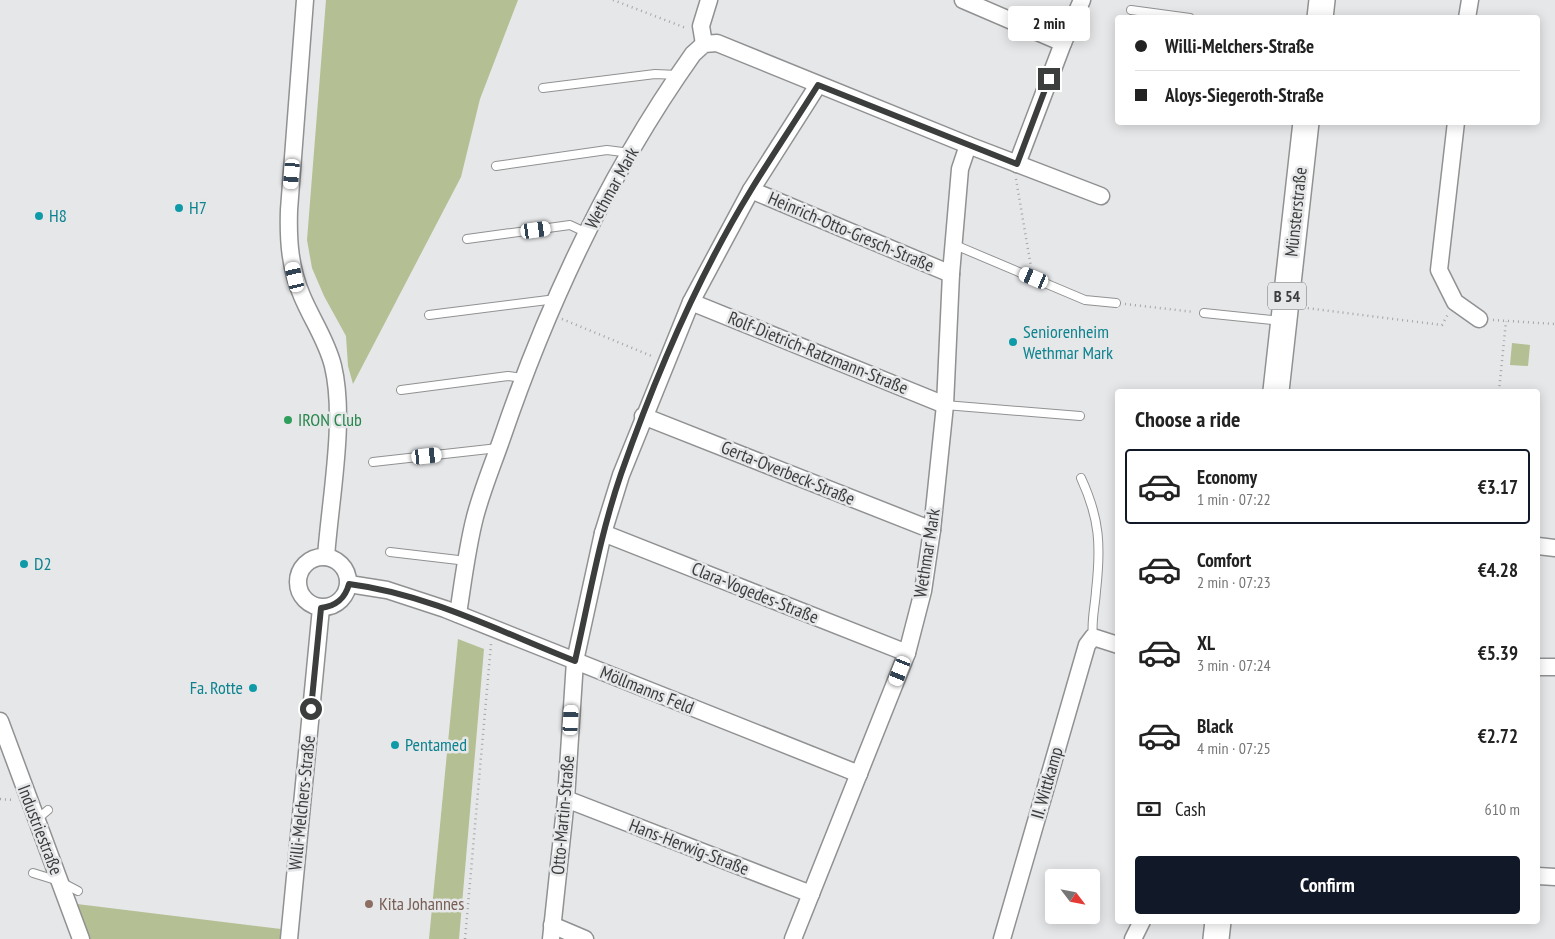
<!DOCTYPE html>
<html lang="en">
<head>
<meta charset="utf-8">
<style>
  body { margin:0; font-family:"PT Sans Narrow",sans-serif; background:#f2f2f2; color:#222; height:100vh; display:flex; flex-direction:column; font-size:19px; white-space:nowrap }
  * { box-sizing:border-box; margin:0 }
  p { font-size:16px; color:#767676 }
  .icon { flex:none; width:28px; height:28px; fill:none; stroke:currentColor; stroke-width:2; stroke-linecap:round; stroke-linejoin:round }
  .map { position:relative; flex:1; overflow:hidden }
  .side { position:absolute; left:1115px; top:389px; width:425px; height:535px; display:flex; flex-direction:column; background:#fff; border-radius:5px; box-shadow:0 2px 12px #0003 }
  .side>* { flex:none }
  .guide { position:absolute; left:1115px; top:15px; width:425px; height:110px; border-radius:5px; box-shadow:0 2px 12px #0003; display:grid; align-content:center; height:110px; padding:0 20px; background:#fff }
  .needle { width:32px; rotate:122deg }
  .fabs { position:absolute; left:1045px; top:869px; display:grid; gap:10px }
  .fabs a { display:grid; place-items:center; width:55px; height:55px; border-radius:5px; background:#fff; box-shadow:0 2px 12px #0003; font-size:25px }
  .end { position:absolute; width:22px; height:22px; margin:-11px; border:6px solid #3c3d3d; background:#fff; box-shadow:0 0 0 2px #fff }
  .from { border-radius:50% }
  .bubble { position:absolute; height:35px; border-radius:5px; background:#fff; box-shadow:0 2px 12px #0003; font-size:16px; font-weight:700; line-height:35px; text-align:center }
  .car { position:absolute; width:15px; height:30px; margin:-15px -8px; border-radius:6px; box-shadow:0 0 4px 1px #0007; background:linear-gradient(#fff 24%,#345 0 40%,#fff 0 76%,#345 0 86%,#fff 0) }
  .guide b { display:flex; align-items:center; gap:18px; height:48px; font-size:19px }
  .guide b+b { border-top:1px solid #e0e0e0 }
  .guide i { width:12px; height:12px; background:#222 }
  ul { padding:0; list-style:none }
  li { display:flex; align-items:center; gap:15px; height:75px; margin:0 10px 8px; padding:0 10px; border:2px solid transparent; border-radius:5px }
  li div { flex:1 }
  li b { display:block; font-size:19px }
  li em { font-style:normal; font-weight:700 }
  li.selected { border-color:#111827 }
  li>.icon { width:45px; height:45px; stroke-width:1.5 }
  h2 { padding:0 20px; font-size:22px; line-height:60px }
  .pay { display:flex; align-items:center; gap:12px; height:55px; padding:0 20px; font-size:19px }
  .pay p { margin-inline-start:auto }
  .button { display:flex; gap:10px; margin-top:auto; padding:10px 20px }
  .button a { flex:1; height:58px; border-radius:5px; background:#111827; color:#fff; font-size:20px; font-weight:700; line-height:58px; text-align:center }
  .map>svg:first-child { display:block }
</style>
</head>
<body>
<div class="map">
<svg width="1555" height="939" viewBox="0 0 1555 939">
  <rect width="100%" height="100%" fill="#e6e7e9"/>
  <g fill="#b4bf93">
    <polygon points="326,0 518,0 480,99 461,177 353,384 348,366 346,336 324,296 312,268 307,240"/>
    <polygon points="1512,343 1530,345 1528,366 1510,365"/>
    <polygon points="458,639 484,649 459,939 429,939"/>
    <polygon points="77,904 281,929 280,939 90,939"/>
  </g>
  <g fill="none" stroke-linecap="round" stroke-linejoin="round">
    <g stroke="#909192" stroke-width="10">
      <g id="lane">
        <polyline points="1131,10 1190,18"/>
        <polyline points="543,88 655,74 678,75"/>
        <polyline points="496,166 607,150 630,153"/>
        <polyline points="467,239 570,225 587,233"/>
        <polyline points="955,245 1085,300 1116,303"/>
        <polyline points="1204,313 1281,321"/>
        <polyline points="429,315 556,299"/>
        <polyline points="401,390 508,376 523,378"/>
        <polyline points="945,405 1080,416"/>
        <polyline points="373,462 498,448"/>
        <path d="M1081,478C1100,519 1101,546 1096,591C1095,607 1091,621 1093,637"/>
        <polyline points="390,552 467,561"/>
        <polyline points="36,820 48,810"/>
        <polyline points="33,873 59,881 78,891"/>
      </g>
    </g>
    <g stroke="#909192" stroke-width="19">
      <g id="street">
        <path d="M305,0L289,210C288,241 290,268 302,296C312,320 327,341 333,366C346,420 330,500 326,557"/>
        <polyline points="963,0 1063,43"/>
        <polyline points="1467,18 1470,0"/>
        <polyline points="704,44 701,26 709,0"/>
        <polyline points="1456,122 1439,270 1455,302 1479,319"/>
        <polyline points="968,145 1101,196"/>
        <polyline points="1017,164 1063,43 1082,0"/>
        <polyline points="751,190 951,274"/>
        <polyline points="691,302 945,405"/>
        <polyline points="643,416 932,530"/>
        <polyline points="603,533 907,653"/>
        <polyline points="1538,546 1555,548"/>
        <circle cx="323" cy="582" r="25"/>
        <polyline points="349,584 387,590 445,609 859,774"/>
        <path d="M458,614C463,582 467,548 475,517C482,490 493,464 502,438C548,303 610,171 693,54L704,44L717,43L968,145L960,169L951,274L945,405L932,530L923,591L907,653L793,939"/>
        <polyline points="1538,667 1555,667"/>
        <polyline points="0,721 81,939"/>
        <polyline points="566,799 811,894"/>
        <polyline points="1538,876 1555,877"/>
        <polyline points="552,925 585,939"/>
        <polyline points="289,939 321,608"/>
        <polyline points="551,939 566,799 575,661 603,533 621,475 691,302 751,190 818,85"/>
        <polyline points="1002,939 1087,645 1093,637 1118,645"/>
        <polyline points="1133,939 1142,921"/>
      </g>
    </g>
    <g stroke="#909192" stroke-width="28">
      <g id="primary">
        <polyline points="1320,18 1322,0"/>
        <polyline points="1276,391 1306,122"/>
        <polyline points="1216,939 1218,921"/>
      </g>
    </g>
    <g stroke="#a4a5a6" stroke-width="2.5" stroke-dasharray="1 4" stroke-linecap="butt">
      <polyline points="613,0 686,28"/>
      <polyline points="1016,179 1031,267"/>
      <polyline points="1125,304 1194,312"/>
      <polyline points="1305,305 1306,308 1442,325 1448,314"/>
      <polyline points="562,319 654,357"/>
      <polyline points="1493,320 1555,324"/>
      <polyline points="1499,391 1506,321"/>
      <polyline points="0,799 13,800"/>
      <polyline points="465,939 491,644"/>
    </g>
    <use href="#lane" stroke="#fff" stroke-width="8"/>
    <use href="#street" stroke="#fff" stroke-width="16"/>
    <use href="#primary" stroke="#fff" stroke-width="25"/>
  </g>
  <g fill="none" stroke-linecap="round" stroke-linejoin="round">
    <path stroke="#3c3d3d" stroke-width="6" d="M311,709L321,608C336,606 345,599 349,584C428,594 501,632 575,661C589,599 600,535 621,474C655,377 697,278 751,190C773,154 796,120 818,85L1017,164L1049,79"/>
  </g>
  <g fill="#0f9aa8" stroke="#e6e7e9" stroke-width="2">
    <circle cx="179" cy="208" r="5"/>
    <circle cx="39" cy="216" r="5"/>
    <circle cx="1013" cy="342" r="5"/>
    <circle cx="24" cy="564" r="5"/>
    <circle cx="253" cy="688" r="5"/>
    <circle cx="395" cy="745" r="5"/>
  </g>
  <circle fill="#2e9e5b" stroke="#e6e7e9" stroke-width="2" cx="288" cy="420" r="5"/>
  <circle fill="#8d6e63" stroke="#e6e7e9" stroke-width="2" cx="369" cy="904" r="5"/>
  <g text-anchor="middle" stroke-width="5" stroke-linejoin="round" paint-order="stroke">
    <rect fill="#e6e7e9" stroke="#6f7071" stroke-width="1" x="1268" y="282.5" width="38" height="27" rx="4"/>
    <g font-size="16" font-weight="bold" fill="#3c3d3d">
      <text x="1287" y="302">B 54</text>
    </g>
    <g font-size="18" fill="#3c3d3d" stroke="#e6e7e9">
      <text transform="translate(612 188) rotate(-61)" y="6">Wethmar Mark</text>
      <text transform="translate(1296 212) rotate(-84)" y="6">Münsterstraße</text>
      <text transform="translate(851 232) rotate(23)" y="6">Heinrich-Otto-Gresch-Straße</text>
      <text transform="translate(818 353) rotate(22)" y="6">Rolf-Dietrich-Ratzmann-Straße</text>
      <text transform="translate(788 473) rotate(22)" y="6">Gerta-Overbeck-Straße</text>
      <text transform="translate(927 553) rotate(-81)" y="6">Wethmar Mark</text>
      <text transform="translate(755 593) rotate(22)" y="6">Clara-Vogedes-Straße</text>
      <text transform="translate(647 690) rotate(22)" y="6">Möllmanns Feld</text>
      <text transform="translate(1047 783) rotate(-74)" y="6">II. Wittkamp</text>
      <text transform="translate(302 803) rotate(-84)" y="6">Willi-Melchers-Straße</text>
      <text transform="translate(563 815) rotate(-85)" y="6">Otto-Martin-Straße</text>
      <text transform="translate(40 830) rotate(69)" y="6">Industriestraße</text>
      <text transform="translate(689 847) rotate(21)" y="6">Hans-Herwig-Straße</text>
    </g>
    <g font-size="18" fill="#0d838f" stroke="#e6e7e9" text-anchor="start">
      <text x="189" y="214">H7</text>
      <text x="49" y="222">H8</text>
      <text x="1023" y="338">Seniorenheim<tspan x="1023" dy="21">Wethmar Mark</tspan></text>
      <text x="34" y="570">D2</text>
      <text x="243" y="694" text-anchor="end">Fa. Rotte</text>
      <text x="405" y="751">Pentamed</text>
    </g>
    <g font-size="18" fill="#27864d" stroke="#e6e7e9" text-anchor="start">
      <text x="298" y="426">IRON Club</text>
    </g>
    <g font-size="18" fill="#785e54" stroke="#e6e7e9" text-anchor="start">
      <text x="379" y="910">Kita Johannes</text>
    </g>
  </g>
</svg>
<div class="fabs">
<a><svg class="needle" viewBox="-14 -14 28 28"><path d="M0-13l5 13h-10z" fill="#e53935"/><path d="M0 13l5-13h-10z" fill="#767676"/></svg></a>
</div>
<i class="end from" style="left:311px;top:709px"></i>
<i class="end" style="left:1049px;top:79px"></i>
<div class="bubble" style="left:1008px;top:6px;width:82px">2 min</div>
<i class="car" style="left:292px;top:174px;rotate:185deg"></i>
<i class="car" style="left:536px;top:230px;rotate:82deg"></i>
<i class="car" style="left:295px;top:277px;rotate:347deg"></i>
<i class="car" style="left:1034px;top:278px;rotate:293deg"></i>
<i class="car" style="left:427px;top:456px;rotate:84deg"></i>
<i class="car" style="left:900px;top:671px;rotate:202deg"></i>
<i class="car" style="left:571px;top:720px;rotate:3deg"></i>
<div class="guide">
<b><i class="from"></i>Willi-Melchers-Straße</b>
<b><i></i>Aloys-Siegeroth-Straße</b>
</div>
<section class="side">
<h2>Choose a ride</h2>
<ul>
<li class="selected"><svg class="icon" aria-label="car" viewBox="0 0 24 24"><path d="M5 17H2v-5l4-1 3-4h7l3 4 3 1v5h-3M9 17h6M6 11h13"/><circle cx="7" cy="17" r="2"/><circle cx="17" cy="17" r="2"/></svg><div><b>Economy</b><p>1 min · 07:22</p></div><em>€3.17</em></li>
<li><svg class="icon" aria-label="car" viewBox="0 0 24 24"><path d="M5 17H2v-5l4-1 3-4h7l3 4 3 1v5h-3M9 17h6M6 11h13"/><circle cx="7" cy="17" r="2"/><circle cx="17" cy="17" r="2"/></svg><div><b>Comfort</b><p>2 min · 07:23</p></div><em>€4.28</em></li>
<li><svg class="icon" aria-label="car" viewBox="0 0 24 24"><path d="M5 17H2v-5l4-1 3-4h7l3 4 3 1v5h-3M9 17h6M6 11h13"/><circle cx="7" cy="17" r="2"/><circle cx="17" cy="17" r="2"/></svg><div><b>XL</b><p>3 min · 07:24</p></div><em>€5.39</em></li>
<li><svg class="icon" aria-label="car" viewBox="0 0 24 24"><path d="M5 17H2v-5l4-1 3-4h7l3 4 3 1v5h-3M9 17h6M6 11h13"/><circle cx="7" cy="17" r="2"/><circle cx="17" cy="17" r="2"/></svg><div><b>Black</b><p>4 min · 07:25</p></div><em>€2.72</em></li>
</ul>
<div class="pay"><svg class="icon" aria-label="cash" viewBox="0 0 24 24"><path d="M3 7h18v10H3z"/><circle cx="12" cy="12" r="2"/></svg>Cash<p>610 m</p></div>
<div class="button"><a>Confirm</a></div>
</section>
</div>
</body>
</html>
